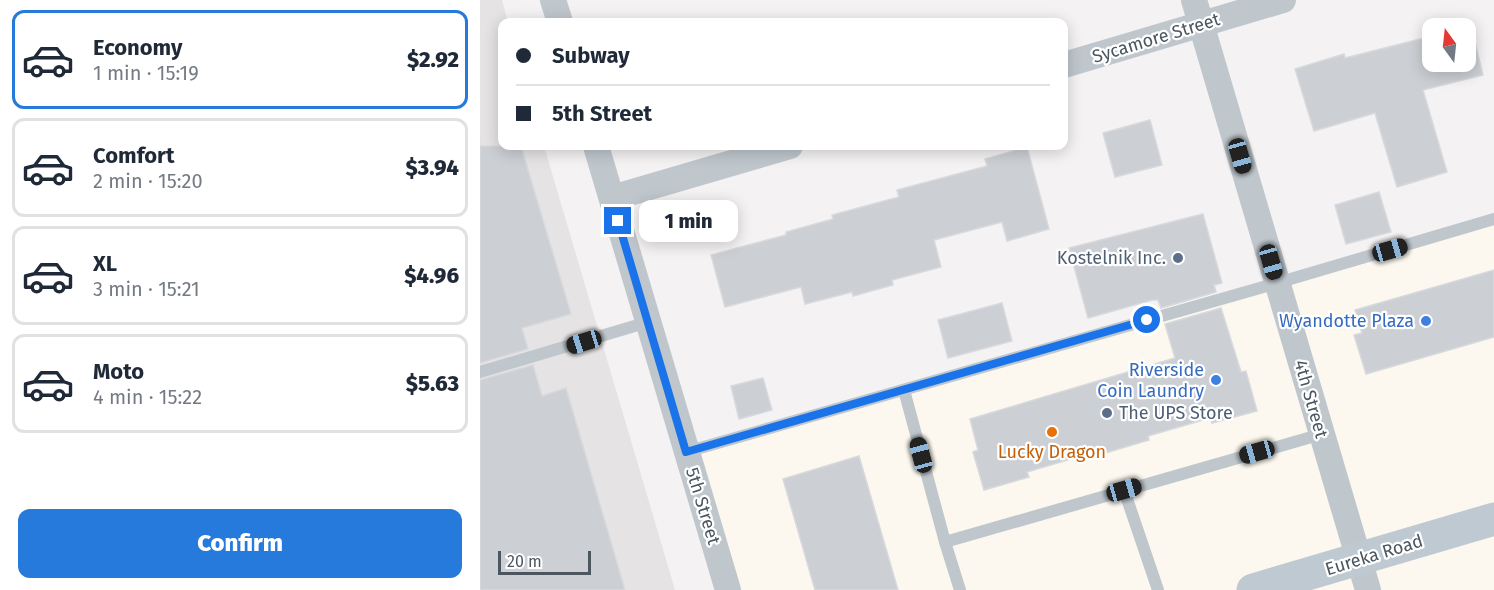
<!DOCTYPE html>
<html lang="en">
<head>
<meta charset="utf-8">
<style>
  body { margin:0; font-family:"Fira Sans",sans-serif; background:#f6f6f7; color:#1f2937; height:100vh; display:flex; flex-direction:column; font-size:22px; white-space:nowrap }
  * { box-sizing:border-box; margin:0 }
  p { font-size:20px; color:#747a83 }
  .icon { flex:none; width:33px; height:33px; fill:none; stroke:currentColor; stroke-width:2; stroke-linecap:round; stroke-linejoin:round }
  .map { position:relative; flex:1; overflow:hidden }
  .panel { display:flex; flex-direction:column; background:#fff; width:480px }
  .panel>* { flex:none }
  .guide { position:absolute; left:18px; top:18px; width:570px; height:132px; border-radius:12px; box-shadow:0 3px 15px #0003; display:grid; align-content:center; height:132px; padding:0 18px; background:#fff }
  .needle { width:39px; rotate:345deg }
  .buttons { position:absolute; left:942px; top:18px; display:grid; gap:12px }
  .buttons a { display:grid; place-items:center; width:54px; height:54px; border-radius:12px; background:#fff; box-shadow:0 3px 15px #0003; font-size:30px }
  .scale { position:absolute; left:18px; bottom:15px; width:93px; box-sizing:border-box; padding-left:6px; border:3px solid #4b565f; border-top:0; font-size:16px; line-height:21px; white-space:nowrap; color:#4b565f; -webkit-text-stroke:4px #fff; paint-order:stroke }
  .end { position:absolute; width:27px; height:27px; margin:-14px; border:8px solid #1a73e8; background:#fff; box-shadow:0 0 0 3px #fff }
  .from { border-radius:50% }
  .bubble { position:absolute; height:42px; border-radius:12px; background:#fff; box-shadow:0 3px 15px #0003; font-size:20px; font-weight:800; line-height:42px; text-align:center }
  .car { position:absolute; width:18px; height:36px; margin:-18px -9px; border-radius:8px; box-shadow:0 0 4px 2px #0007; background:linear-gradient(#222 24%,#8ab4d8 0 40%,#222 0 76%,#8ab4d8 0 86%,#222 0) }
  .guide b { display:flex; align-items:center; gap:21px; height:57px; font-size:22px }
  .guide b+b { border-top:2px solid #e0e1e3 }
  .guide i { width:15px; height:15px; background:#1f2937 }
  ul { padding:10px 0 0; list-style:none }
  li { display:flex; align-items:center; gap:18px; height:99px; margin:0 12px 9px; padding:0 6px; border:3px solid #e0e1e3; border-radius:12px }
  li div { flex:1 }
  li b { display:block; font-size:22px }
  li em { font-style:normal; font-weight:800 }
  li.selected { border-color:#257adb }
  li>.icon { width:54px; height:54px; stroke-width:1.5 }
  .button { display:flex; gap:12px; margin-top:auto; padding:12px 18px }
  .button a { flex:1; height:69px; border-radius:12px; background:#257adb; color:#fff; font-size:24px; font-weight:800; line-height:69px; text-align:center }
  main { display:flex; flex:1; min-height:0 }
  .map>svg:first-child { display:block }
</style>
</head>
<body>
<main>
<section class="panel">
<ul>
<li class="selected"><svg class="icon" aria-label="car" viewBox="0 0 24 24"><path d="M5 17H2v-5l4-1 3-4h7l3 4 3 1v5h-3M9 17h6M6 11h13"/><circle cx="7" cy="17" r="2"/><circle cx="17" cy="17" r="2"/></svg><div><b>Economy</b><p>1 min · 15:19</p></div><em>$2.92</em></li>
<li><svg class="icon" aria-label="car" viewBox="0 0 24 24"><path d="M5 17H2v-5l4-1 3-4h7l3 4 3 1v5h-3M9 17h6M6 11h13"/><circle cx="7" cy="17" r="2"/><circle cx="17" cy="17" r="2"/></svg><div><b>Comfort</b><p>2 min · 15:20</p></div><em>$3.94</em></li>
<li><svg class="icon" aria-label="car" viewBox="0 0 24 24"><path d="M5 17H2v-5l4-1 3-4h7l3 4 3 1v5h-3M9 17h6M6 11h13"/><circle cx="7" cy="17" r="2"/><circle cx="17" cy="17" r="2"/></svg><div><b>XL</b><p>3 min · 15:21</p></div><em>$4.96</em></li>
<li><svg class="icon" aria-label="car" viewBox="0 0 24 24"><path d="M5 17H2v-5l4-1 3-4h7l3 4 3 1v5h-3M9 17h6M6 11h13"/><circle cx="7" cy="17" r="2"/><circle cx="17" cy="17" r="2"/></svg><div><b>Moto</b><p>4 min · 15:22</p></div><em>$5.63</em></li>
</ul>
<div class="button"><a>Confirm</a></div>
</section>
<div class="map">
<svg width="1014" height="590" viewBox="0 0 1014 590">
  <rect width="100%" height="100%" fill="#f4f2f2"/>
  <polygon fill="#fcf8ef" points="1014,219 1014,590 248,590 206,452"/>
  <polygon fill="#e5e3e4" points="0,0 22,0 28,22 22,22 22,146 64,146 195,590 0,590"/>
  <g fill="#cccfd4" stroke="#d7d9dd" stroke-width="1.5">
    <polygon points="991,26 1003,75 943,90 967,172 917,187 895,113 834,131 815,69 864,54 865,58 952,36 952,62 986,62 986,28 980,28"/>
    <polygon points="670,120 682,165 635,177 623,133"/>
    <polygon points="0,146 41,146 91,314 42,328 48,349 0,363"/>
    <polygon points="547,147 569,229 527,241 522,222 454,240 461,267 412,280 413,285 373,296 372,292 325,304 321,287 245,307 231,255 306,235 306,232 353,219 352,215 419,197 417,190 507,166 505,159"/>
    <polygon points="899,192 911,232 866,244 855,205"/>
    <polygon points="723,214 742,283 734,285 736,292 681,308 678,300 672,300 608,318 589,248"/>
    <polygon points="1014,270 1014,337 886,374 874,335 882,333 875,310"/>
    <polygon points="522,303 532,341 468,358 458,320"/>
    <polygon points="741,308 761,372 766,371 777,411 732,423 730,418 668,436 669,440 612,457 611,453 547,472 549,477 504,490 493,452 498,450 490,419 695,358 685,324"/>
    <polygon points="53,365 62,396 86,388 145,590 0,590 0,380"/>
    <polygon points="283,378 292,410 259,419 251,386"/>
    <polygon points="379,456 418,590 335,590 303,479"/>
  </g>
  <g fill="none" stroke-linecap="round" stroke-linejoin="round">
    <g stroke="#bfc7cd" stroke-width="12">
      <polyline points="0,372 168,322"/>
      <polyline points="424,390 465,542 842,434"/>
      <polyline points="206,452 797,283 1014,219"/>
      <polyline points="644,490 678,590"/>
      <polyline points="465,542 480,590"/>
    </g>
    <g stroke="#bfc7cd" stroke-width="26">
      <polyline points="73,0 80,22"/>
      <polyline points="714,0 888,590"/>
      <polyline points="584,65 803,0"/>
      <polyline points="116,146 248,590"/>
      <polyline points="132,198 310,146"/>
    </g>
    <polyline stroke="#bfc9d2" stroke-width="33" points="773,590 1014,519"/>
  </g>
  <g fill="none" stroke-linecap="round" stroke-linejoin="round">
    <polyline stroke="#1a73e8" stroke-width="8" points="138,221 206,452 667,320"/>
  </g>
  <g fill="#5c6f8a" stroke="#fff" stroke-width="2">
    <circle cx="698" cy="258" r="6"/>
    <circle cx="627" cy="413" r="6"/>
  </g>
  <g fill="#3f7fe0" stroke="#fff" stroke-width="2">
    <circle cx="946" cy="321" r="6"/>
    <circle cx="736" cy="380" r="6"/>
  </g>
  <circle fill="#e8710a" stroke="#fff" stroke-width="2" cx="572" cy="432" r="6"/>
  <g text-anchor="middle" stroke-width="4.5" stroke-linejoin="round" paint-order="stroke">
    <g font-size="18" fill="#4b565f" stroke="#fff">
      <text transform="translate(676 38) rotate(-17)" y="6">Sycamore Street</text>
      <text transform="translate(831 399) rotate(74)" y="6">4th Street</text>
      <text transform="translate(223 506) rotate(73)" y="6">5th Street</text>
      <text transform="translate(894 555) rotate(-17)" y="6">Eureka Road</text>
    </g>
    <g font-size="18" fill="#4e5e75" stroke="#fff" text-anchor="end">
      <text x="686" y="264">Kostelnik Inc.</text>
      <text x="639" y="419" text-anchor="start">The UPS Store</text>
    </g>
    <g font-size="18" fill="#366cbe" stroke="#fff" text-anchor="end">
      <text x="934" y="327">Wyandotte Plaza</text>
      <text x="724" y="376">Riverside<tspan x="724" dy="21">Coin Laundry</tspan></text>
    </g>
    <g font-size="18" fill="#c56008" stroke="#fff">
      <text x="572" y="458">Lucky Dragon</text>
    </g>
  </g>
</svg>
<div class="buttons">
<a><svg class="needle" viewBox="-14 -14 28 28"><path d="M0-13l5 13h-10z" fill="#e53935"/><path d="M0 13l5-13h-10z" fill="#747a83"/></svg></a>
</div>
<div class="scale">20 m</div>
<i class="end from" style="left:667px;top:320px"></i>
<i class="end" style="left:138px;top:221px"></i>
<div class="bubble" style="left:159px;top:200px;width:99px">1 min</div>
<i class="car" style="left:760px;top:156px;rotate:164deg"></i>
<i class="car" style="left:910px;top:250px;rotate:74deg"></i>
<i class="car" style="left:791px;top:262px;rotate:164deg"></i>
<i class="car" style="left:104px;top:342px;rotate:253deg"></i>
<i class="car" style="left:777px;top:452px;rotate:254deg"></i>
<i class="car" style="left:441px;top:455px;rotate:345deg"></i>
<i class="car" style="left:644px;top:490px;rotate:74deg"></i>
<div class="guide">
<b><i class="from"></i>Subway</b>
<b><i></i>5th Street</b>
</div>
</div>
</main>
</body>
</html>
